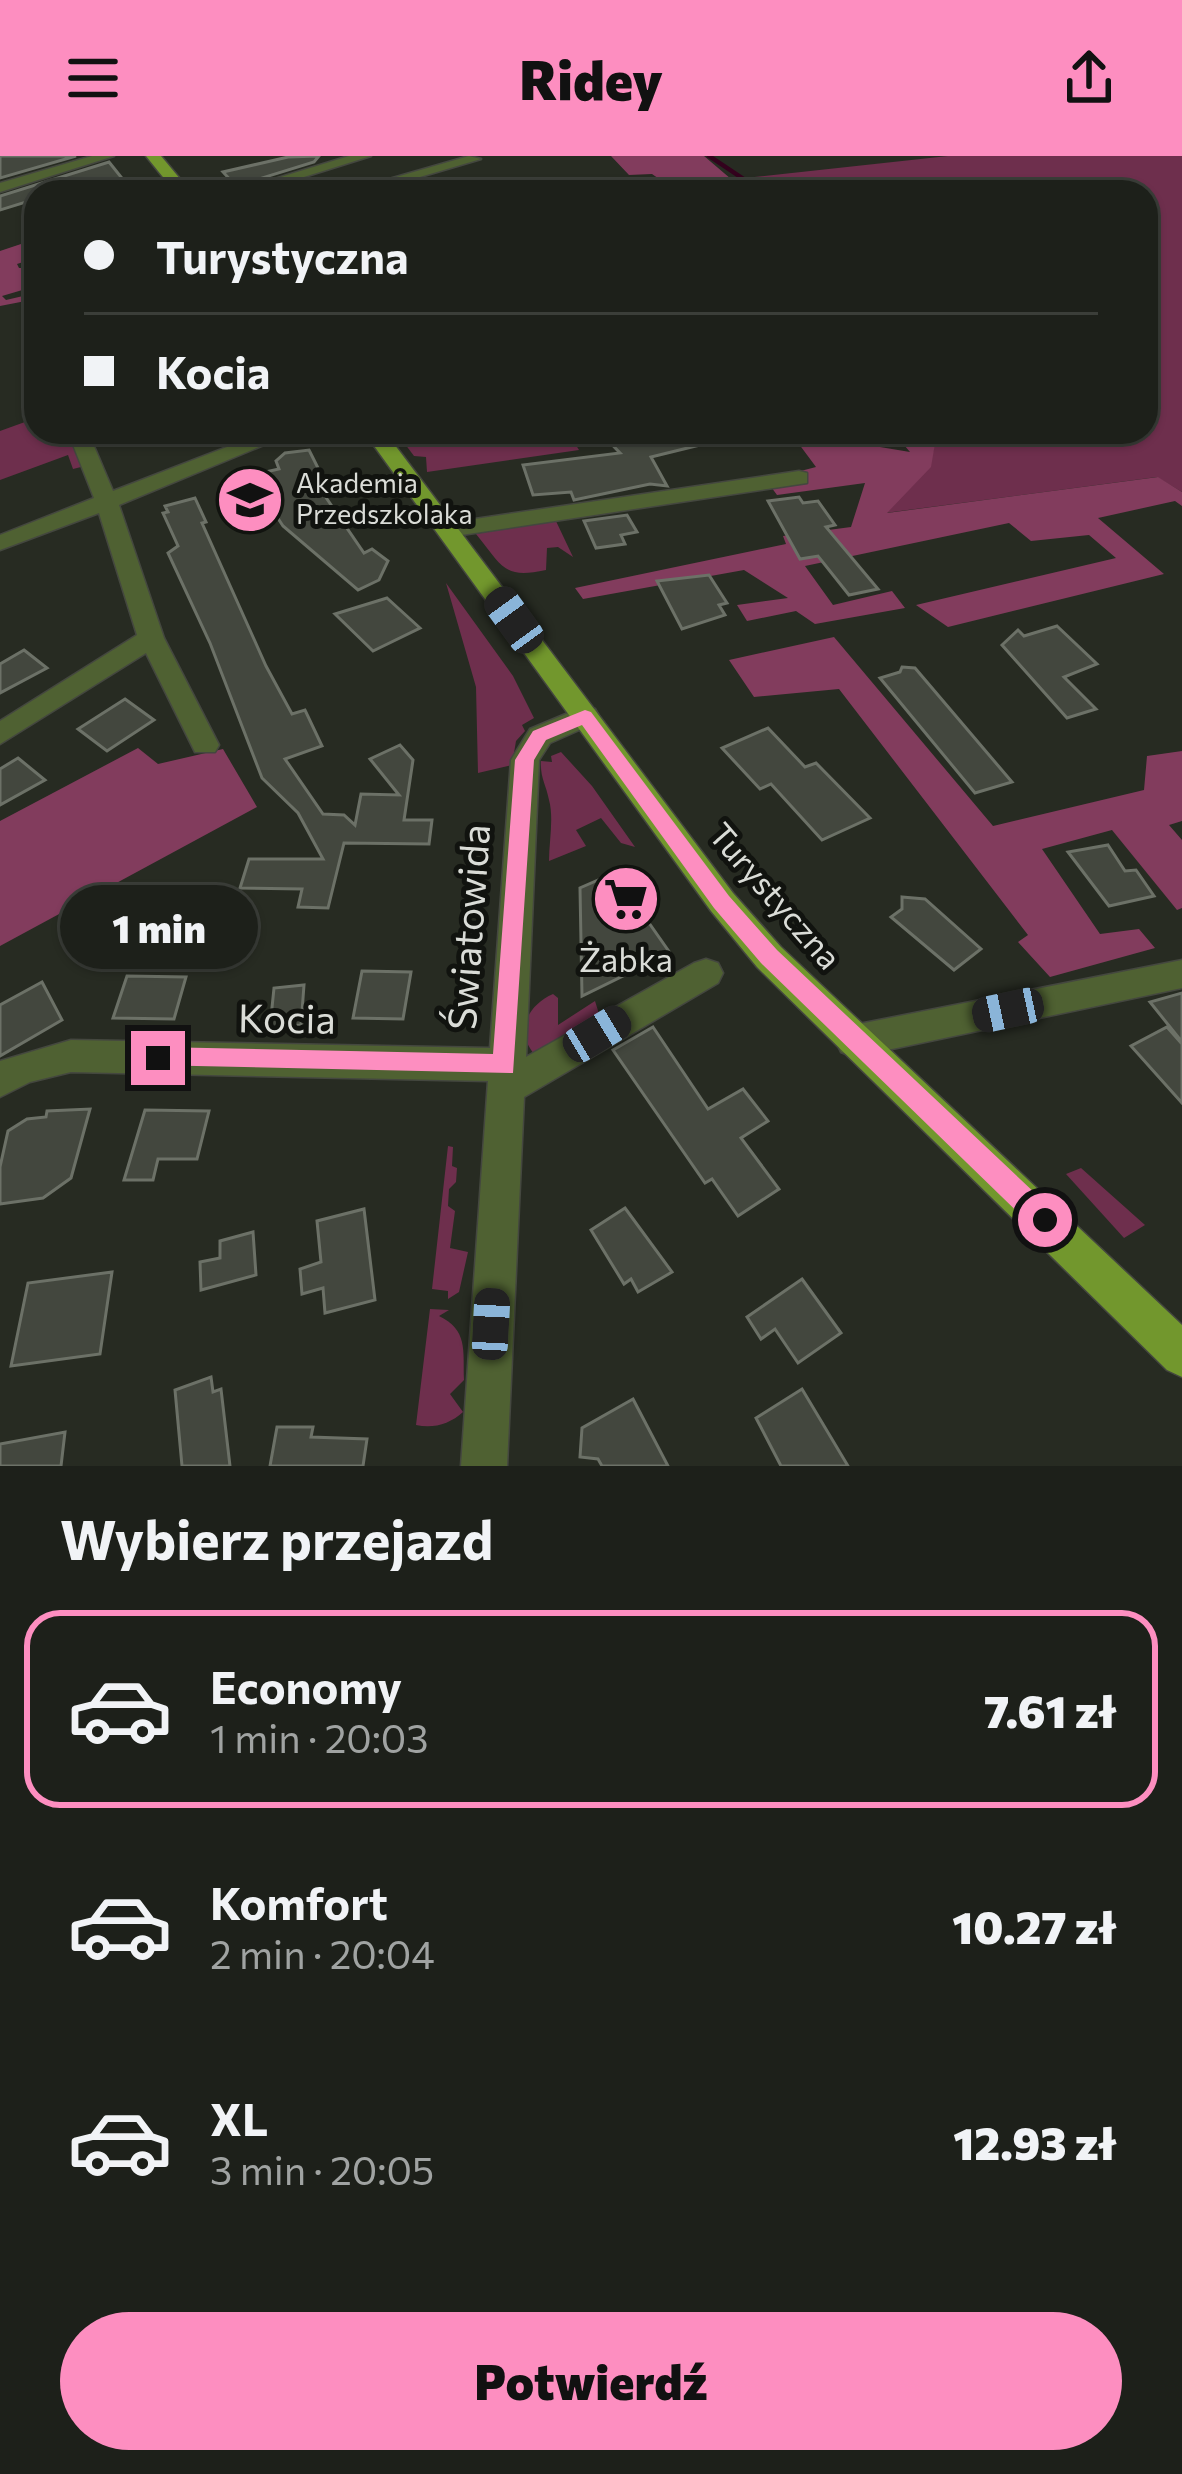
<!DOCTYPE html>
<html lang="pl">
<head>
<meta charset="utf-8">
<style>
  body { margin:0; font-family:Commissioner,sans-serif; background:#252823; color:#f1f3f6; height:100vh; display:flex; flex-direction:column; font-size:45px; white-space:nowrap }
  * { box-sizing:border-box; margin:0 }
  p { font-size:39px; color:#a0a3a2 }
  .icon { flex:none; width:66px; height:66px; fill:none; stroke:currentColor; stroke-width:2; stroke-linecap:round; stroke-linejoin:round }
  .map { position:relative; height:1310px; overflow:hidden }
  .drawer { display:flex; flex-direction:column; background:#1d201a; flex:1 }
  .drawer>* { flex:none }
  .top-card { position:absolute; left:24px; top:24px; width:1134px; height:264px; border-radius:36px; box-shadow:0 3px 9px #0004,0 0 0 3px #3b3e39; display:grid; align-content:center; height:264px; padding:0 60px; background:#1d201a }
  .end { position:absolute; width:54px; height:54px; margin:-27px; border:15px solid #fd8ec0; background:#111; box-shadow:0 0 0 6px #111 }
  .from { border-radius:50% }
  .bubble { position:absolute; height:84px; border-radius:42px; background:#1d201a; box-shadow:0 3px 9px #0004,0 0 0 3px #3b3e39; font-size:39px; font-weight:800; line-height:84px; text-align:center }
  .car { position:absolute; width:36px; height:72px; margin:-36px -18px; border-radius:15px; box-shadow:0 0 9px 3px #0007; background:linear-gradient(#222 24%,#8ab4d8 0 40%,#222 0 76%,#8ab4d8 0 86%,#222 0) }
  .top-card b { display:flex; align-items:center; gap:42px; height:114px; font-size:45px }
  .top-card b+b { border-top:3px solid #3b3e39 }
  .top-card i { width:30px; height:30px; background:#f1f3f6 }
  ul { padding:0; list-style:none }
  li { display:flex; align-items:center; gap:36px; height:198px; margin:0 24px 18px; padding:0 36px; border:6px solid transparent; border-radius:36px }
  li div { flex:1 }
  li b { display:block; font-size:45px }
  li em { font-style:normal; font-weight:800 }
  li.active { border-color:#fd8ec0 }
  li>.icon { width:108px; height:108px; stroke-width:1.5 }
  h2 { padding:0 60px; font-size:54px; line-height:144px }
  .button { display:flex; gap:24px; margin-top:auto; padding:24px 60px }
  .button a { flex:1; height:138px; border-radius:72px; background:#fd8ec0; color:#111; font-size:48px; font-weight:800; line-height:138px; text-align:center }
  header { display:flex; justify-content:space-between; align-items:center; height:156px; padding:0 60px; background:#fd8ec0; color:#111; font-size:54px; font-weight:800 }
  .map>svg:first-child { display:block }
</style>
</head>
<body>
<header><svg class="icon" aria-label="menu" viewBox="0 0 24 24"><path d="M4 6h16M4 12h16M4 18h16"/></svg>Ridey<svg class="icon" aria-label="share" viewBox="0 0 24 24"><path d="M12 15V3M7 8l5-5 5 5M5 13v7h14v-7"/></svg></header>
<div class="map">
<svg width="1182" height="1310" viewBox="0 0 1182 1310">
  <rect width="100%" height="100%" fill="#272b22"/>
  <g fill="#6e2f4d">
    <polygon points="948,0 1182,0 1182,336 1157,321 885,357 930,311 937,276 1146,276 1146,36 765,36 745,22"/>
    <polygon points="36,262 36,276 71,276 85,310 73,313 68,299 0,324 0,275"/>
    <polygon points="396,276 568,276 579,294 427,316 426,301 414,300"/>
    <path d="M555,363L573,401L558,391L547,392L546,414C503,423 503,411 476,378Z"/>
    <polygon points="446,427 513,520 534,562 522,569 525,575 516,585 512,609 478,617 476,531"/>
    <path d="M561,596L592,630L635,691L621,687L601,662L576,674L586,690L549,705C549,686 554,662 549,644C546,628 540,622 541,605L552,606L551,600Z"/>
    <path d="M553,838L558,842V869L595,845L600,861L535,899C514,875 528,849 553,838Z"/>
    <polygon points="448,990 453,991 452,1010 457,1012 456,1026 449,1033 448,1050 455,1055 450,1092 468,1096 459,1136 448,1143 448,1135 432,1133"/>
    <polygon points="1081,1012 1145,1069 1124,1082 1066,1018"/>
    <path d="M430,1153L449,1154L439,1160C468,1174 463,1194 464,1224L450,1238L463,1256C450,1268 433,1273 416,1269Z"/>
  </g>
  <g fill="#823c5d">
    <polygon points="611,0 704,0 731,23 710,26 715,32 743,28 758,36 645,36 671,31 652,18 629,19"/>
    <polygon points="36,83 36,102 17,108 19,112 36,112 21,119 28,124 36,121 36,130 2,140 6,144 36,137 36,143 0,150 0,95"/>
    <polygon points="790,276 910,296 893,276 937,276 931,311 887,357 1158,321 1182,336 1182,350 1175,345 1098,362 1164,418 948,471 916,449 1116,402 1089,379 1031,385 1009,367 805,410 833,449 892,435 905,452 815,468 796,455 747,465 737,449 788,442 744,414 583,443 575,432 786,388 783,380 851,371 865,327 777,339 766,324 816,311"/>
    <polygon points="834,481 993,670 1144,634 1147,600 1182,595 1182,665 1169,669 1182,684 1182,752 1177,754 1112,674 1042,693 1100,778 1139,773 1155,792 1050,821 1018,786 1028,779 839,533 754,541 729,504"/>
    <polygon points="138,592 158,608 223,593 257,651 0,790 0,665"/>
  </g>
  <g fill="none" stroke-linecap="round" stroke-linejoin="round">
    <polyline stroke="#33021d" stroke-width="4.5" points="709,0 763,36"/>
  </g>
  <g fill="#43473e" stroke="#6c7167" stroke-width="3">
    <polygon points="0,0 76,0 0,22"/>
    <polygon points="319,0 314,6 236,30 223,16 288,1"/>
    <polygon points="109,6 133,36 36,36 36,43 0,54 0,40"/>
    <polygon points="600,276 715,276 716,285 651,301 667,330 650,328 574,344 571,336 533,339 523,309 620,297"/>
    <polygon points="309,294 323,322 314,324 364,397 372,393 388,405 379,424 358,434 283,370 268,347 259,349 230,324 279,313 276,305 285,297"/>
    <polygon points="799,341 803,347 818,345 835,369 826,371 878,433 849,439 818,400 800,403 768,345"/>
    <polygon points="195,342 206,366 202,367 266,510 292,558 305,554 322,590 285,603 323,658 344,659 355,669 361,638 399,639 370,603 400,589 413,604 404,664 432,664 429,688 344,687 328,752 298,751 302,733 240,732 249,703 323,703 298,657 262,622 210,487 168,397 178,390 163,357 168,356 165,350"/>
    <polygon points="627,359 637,376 621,379 625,388 596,392 584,365"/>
    <polygon points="709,419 727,447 719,449 725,459 682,473 657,425"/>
    <polygon points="387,442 420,472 373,495 335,458"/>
    <polygon points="1057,470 1097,508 1064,521 1096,553 1067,562 1002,489 1018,474 1024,480"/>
    <polygon points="24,494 47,512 0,537 0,508"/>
    <polygon points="902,511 915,512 1012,626 975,637 880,522 900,516"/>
    <polygon points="125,543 154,564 107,595 78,573"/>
    <polygon points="768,572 805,611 816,607 870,662 822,684 771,628 760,633 722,592"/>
    <polygon points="18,602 45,624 0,649 0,613"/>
    <polygon points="1108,689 1125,715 1136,714 1154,740 1109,750 1068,696"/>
    <polygon points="614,717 670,797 582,840 580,732"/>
    <polygon points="902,741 925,743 981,793 954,814 891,761 902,753"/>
    <polygon points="362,815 411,816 403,863 353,862"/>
    <polygon points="127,820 186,821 174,863 113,862"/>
    <polygon points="42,826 62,864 0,900 0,849"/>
    <polygon points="304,829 301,869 270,871 274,832"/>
    <polygon points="1182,837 1182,886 1150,846"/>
    <polygon points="653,871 708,953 743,933 768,965 741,982 779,1033 738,1060 712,1023 705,1027 613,894"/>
    <polygon points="1167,871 1182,888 1182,947 1131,890"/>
    <polygon points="90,953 71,1022 43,1042 0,1048 0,1011 8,975 27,963 46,961 47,955"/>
    <polygon points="145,954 209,955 197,1003 158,1003 153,1024 124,1024"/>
    <polygon points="625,1052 672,1116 638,1136 631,1123 624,1128 591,1074"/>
    <polygon points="364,1053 375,1144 325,1157 323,1132 302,1138 300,1113 321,1106 317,1065"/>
    <polygon points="253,1076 256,1119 201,1134 200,1106 220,1102 220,1085"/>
    <polygon points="112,1116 100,1198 11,1210 28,1127"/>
    <polygon points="802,1123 841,1177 798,1207 775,1173 761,1183 747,1161"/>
    <polygon points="211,1221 213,1236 221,1233 230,1310 182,1310 175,1234"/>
    <polygon points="802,1233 848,1310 781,1310 756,1262"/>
    <polygon points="633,1243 668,1310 602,1310 598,1303 580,1301 582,1272"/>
    <polygon points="277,1271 313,1271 311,1281 367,1283 363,1310 270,1310"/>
    <polygon points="65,1276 61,1310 0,1310 0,1288"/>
  </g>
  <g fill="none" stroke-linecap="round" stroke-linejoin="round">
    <g stroke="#44473f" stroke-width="3">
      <g id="minor">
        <polygon points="92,0 114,0 0,36 0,27"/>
        <polygon points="349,0 371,0 256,36 232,36"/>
        <polygon points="469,0 481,3 369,36 344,36"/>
        <polygon points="68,276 88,276 113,335 266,276 295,276 119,349 164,482 219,589 215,596 195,596 146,497 0,588 0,565 137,479 99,357 0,394 0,379 94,342"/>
        <polygon points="799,315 807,317 807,327 448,381 436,374 448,367"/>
        <polygon points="585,550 595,553 599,560 595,567 550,587 539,604 526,901 694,807 706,803 718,807 723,817 718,827 524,941 507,1310 461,1310 488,925 71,916 30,926 0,941 0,905 71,884 490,892 511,604 530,573"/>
        <polygon points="1182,804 1182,832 854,901 841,896 836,885 841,874 854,869"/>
      </g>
    </g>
    <g stroke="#44473f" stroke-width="3">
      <g id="major">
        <polygon points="146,0 161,0 191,36 175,36"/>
        <polygon points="364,276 385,276 733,737 781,791 1182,1169 1182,1221 1167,1214 757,811 711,755"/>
      </g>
    </g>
    <use href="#minor" fill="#4f6132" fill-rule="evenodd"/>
    <use href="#major" fill="#72972d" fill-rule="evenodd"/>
  </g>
  <polygon fill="#fd8ec0" points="585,554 591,556 729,740 777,794 1054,1055 1058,1064 1054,1074 1045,1077 1036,1074 761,807 714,752 582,569 546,584 534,604 513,917 149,909 146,902 158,891 493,898 515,604 533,575"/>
  <defs>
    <g id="school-disc" transform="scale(3.45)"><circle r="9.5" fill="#fd8ec0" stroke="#11130f"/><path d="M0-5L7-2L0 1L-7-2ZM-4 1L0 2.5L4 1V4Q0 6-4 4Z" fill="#111"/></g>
    <g id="supermarket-disc" transform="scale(3.45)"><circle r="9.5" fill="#fd8ec0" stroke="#11130f"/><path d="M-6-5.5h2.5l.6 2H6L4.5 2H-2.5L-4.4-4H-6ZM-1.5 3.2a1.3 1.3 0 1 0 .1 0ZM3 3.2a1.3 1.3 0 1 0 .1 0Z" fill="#111"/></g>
  </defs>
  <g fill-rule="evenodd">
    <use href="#school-disc" x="250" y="344"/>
    <use href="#supermarket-disc" x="626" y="743"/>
  </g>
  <g text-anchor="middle" stroke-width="10" stroke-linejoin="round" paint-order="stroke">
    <g font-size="27" fill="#dadcd7" stroke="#11130f" text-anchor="start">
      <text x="296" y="337">Akademia<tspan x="296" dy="31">Przedszkolaka</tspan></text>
    </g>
    <g font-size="33" fill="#dadcd7" stroke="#11130f">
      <text transform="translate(775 740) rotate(49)" y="12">Turystyczna</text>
    </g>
    <g font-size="33" fill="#dadcd7" stroke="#11130f">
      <text x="626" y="816">Żabka</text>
    </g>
    <g font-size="39" fill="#dadcd7" stroke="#11130f">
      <text transform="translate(469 771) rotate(-86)" y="14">Światowida</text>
      <text transform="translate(287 863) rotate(1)" y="14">Kocia</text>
    </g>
  </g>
</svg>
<i class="end from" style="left:1045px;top:1064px"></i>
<i class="end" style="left:158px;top:902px"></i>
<div class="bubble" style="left:60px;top:729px;width:198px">1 min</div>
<i class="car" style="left:514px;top:464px;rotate:324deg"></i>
<i class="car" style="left:1008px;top:854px;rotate:258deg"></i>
<i class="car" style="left:597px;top:878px;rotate:59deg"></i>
<i class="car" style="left:491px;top:1168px;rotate:3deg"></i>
<div class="top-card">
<b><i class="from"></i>Turystyczna</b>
<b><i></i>Kocia</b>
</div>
</div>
<section class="drawer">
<h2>Wybierz przejazd</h2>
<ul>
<li class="active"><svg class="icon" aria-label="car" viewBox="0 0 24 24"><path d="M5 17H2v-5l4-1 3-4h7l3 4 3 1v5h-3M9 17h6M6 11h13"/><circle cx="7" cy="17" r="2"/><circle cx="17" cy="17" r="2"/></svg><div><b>Economy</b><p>1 min · 20:03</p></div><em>7.61 zł</em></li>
<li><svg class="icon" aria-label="car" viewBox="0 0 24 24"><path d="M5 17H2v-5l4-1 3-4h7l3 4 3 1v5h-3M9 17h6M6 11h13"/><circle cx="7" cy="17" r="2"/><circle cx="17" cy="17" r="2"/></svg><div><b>Komfort</b><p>2 min · 20:04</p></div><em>10.27 zł</em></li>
<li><svg class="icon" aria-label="car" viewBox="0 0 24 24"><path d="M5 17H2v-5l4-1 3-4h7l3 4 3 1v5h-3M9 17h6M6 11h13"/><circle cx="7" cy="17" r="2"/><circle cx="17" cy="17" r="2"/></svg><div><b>XL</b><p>3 min · 20:05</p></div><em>12.93 zł</em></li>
</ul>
<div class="button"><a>Potwierdź</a></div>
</section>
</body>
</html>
